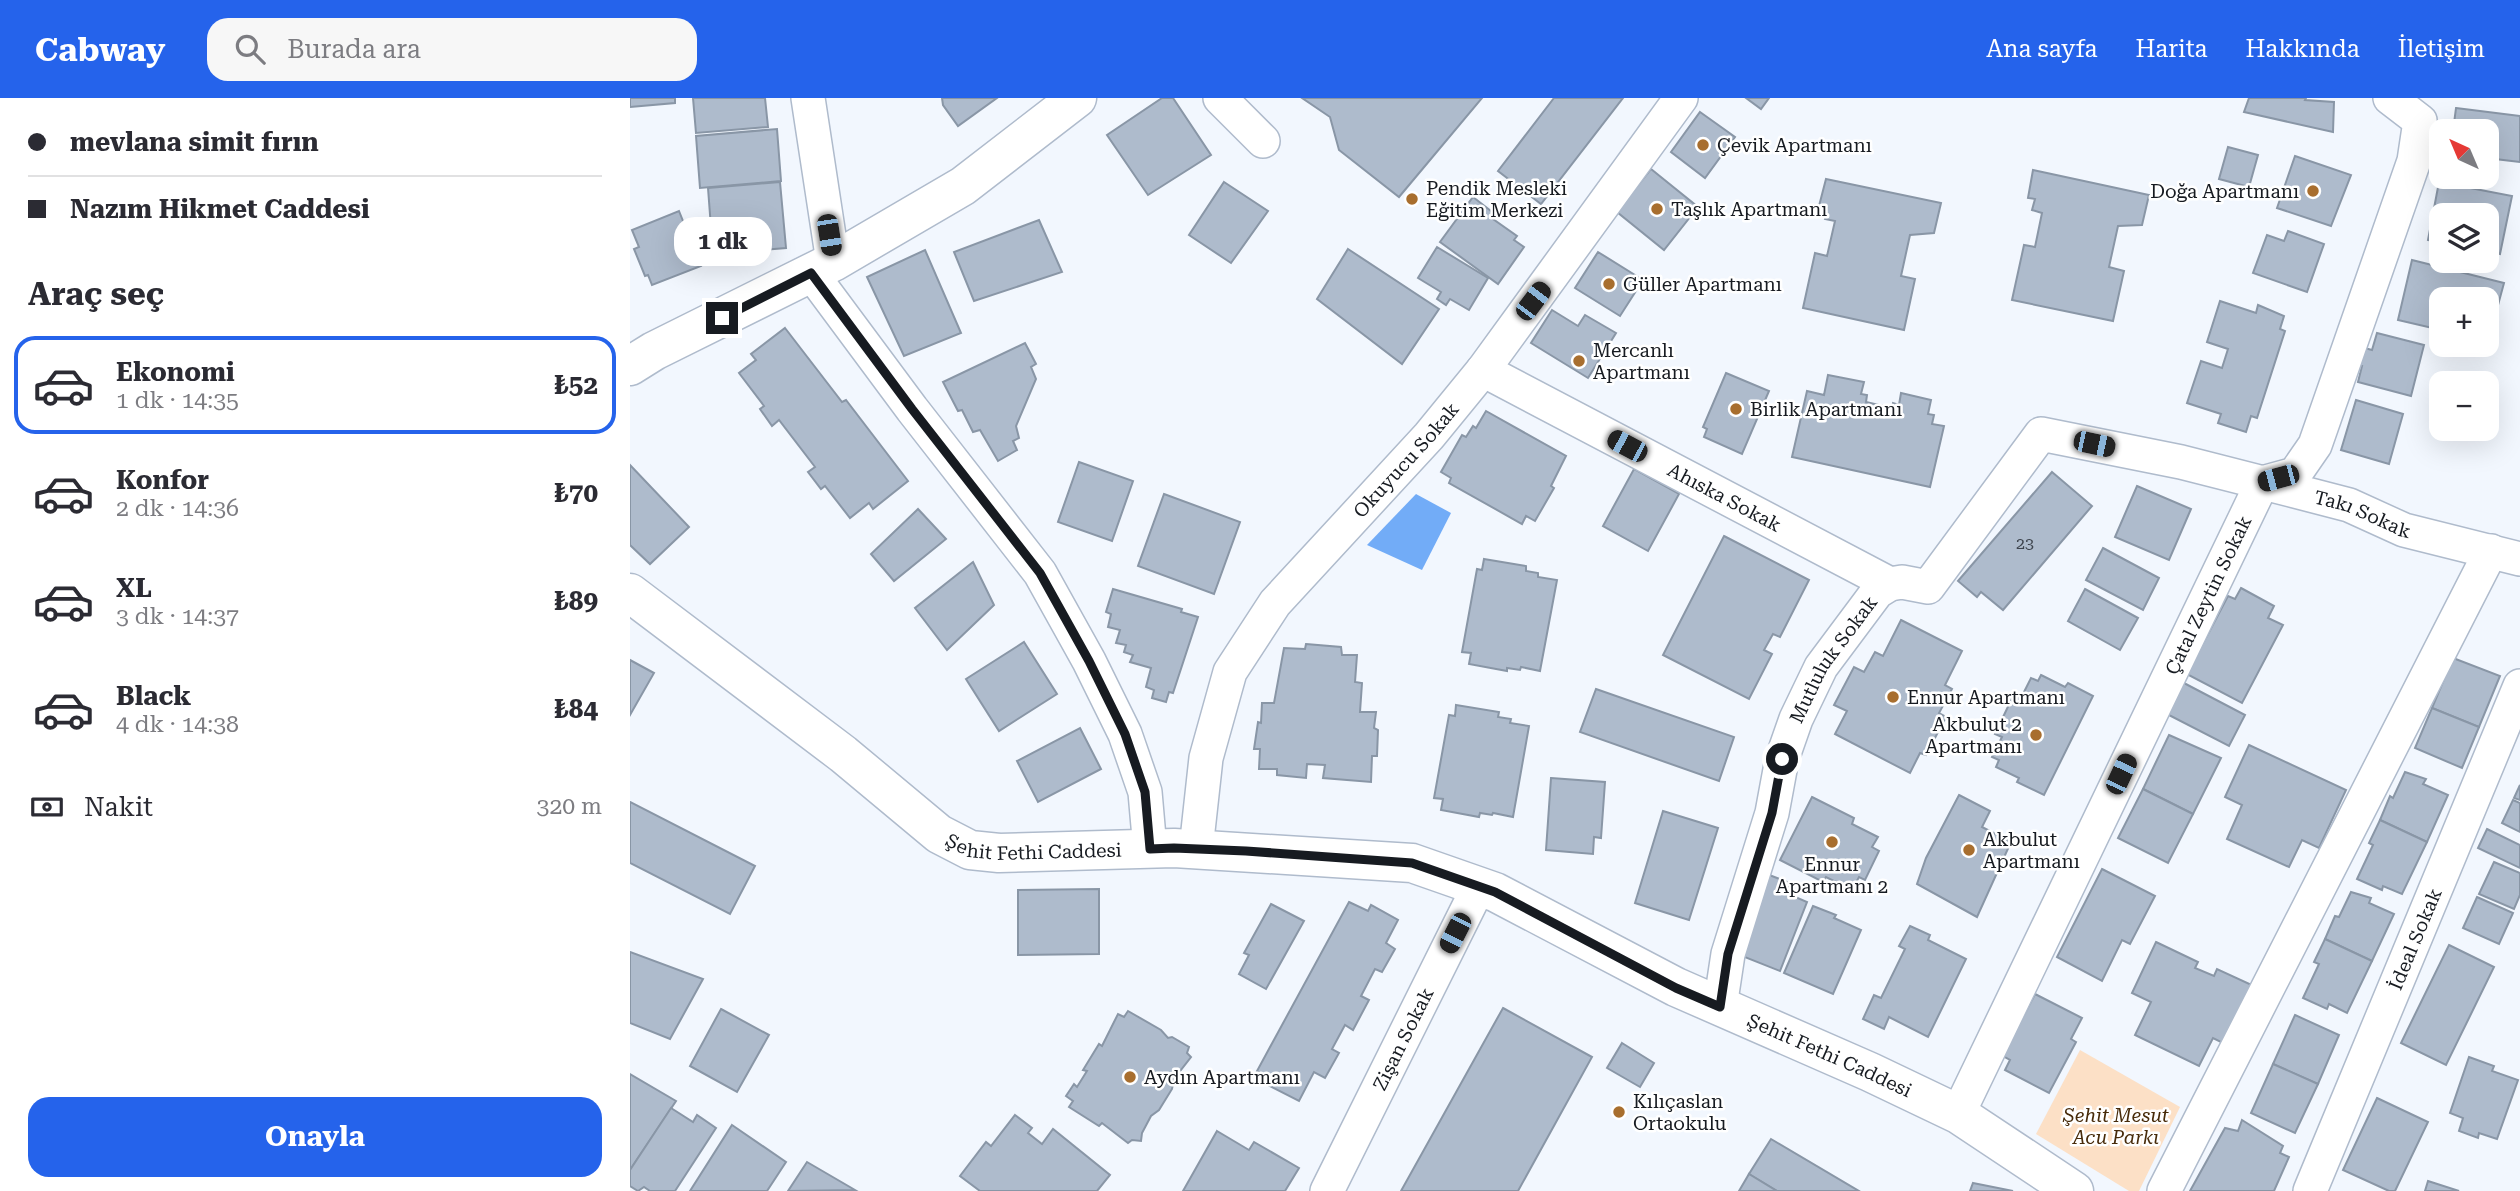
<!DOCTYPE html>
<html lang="tr">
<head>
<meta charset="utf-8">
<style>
  body { margin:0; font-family:"Roboto Serif",serif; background:#f7f7f7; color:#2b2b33; height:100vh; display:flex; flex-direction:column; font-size:26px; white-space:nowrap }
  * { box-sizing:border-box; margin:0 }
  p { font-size:23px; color:#7c7c81 }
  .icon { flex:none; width:38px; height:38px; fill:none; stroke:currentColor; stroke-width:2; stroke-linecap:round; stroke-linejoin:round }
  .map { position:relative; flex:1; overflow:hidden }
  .details { display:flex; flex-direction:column; background:#fff; width:630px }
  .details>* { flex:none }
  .hud { display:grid; align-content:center; height:154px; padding:0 28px; background:#fff }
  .needle { width:46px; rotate:316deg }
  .tools { position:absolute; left:1799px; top:21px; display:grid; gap:14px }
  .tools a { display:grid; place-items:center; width:70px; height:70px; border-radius:14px; background:#fff; box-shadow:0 7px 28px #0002; font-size:35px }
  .end { position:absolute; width:32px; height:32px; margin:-16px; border:9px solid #171b21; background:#fff; box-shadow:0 0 0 4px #fff }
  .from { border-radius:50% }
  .bubble { position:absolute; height:49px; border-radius:21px; background:#fff; box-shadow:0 7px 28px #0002; font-size:23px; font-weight:700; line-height:49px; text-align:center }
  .car { position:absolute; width:21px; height:42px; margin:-21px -10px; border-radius:9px; box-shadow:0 0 5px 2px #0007; background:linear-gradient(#222 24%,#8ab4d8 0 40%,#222 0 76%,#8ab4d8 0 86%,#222 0) }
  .hud b { display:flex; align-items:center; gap:24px; height:66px; font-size:26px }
  .hud b+b { border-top:2px solid #e1e1e2 }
  .hud i { width:18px; height:18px; background:#2b2b33 }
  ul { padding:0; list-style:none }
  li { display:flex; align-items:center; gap:21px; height:98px; margin:0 14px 10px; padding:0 14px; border:4px solid transparent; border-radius:21px }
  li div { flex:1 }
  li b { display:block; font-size:26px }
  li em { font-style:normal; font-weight:700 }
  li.on { border-color:#2563eb }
  li>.icon { width:63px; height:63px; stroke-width:1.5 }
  h2 { padding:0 28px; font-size:32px; line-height:84px }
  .pay { display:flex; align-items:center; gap:18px; height:77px; padding:0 28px; font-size:26px }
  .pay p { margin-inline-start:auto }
  .primary-button { display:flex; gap:14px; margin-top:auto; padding:14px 28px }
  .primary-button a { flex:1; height:80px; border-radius:21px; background:#2563eb; color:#fff; font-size:28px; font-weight:700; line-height:80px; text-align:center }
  header { display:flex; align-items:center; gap:42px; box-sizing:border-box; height:98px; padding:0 35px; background:#2563eb; color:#fff }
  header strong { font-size:33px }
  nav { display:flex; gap:38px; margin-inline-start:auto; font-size:24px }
  .search { width:490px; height:63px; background:#f7f7f7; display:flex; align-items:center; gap:18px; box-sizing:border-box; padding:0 24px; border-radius:21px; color:#7c7c81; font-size:26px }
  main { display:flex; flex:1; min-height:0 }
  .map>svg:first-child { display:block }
</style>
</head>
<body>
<header>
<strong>Cabway</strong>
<div class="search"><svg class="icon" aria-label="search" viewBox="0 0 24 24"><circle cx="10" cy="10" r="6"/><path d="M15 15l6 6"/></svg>Burada ara</div>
<nav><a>Ana sayfa</a><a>Harita</a><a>Hakkında</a><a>İletişim</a></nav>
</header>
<main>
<section class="details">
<div class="hud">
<b><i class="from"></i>mevlana simit fırın</b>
<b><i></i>Nazım Hikmet Caddesi</b>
</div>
<h2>Araç seç</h2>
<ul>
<li class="on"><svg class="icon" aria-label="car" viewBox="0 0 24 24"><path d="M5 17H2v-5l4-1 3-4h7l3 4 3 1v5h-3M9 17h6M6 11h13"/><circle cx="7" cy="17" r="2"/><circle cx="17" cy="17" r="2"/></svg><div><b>Ekonomi</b><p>1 dk · 14:35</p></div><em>₺52</em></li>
<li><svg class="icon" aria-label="car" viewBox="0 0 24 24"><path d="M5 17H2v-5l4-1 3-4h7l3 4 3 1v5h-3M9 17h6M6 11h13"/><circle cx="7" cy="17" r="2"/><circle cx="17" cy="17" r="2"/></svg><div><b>Konfor</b><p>2 dk · 14:36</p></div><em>₺70</em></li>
<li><svg class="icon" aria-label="car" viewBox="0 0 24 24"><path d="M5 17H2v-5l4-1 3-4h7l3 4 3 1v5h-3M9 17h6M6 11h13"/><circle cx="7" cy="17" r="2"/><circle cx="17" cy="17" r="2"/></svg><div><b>XL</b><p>3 dk · 14:37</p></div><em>₺89</em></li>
<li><svg class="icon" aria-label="car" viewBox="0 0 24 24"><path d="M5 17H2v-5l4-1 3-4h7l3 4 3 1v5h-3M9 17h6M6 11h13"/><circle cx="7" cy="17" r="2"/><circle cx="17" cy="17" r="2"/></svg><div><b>Black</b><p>4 dk · 14:38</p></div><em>₺84</em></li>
</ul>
<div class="pay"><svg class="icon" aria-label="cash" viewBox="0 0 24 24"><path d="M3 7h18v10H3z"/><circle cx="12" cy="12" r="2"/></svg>Nakit<p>320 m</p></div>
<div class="primary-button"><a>Onayla</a></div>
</section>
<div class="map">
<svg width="1890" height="1093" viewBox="0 0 1890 1093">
  <rect width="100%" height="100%" fill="#f2f7fe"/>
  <polygon fill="#fce0c6" points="1450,952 1550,1009 1509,1093 1499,1093 1406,1036"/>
  <polygon fill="#72acf7" points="786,396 821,415 792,472 737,447"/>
  <g fill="#aebbcc" stroke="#8996a6" stroke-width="2">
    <polygon points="0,0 45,0 45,5 0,9"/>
    <polygon points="63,0 135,0 138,29 66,35"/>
    <polygon points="312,0 367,0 328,28 313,7"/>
    <polygon points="532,0 543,0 581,57 518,97 477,37"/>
    <polygon points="672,0 852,0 769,99 709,52 700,19"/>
    <polygon points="924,0 993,0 911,106 868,73"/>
    <polygon points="1116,0 1139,0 1131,11"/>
    <polygon points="1619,0 1676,0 1675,2 1704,4 1703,34 1614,14"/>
    <polygon points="1826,10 1890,18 1890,64 1857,60 1857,33 1823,33"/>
    <polygon points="1070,14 1105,39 1075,80 1041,54"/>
    <polygon points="147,31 151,83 70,90 66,38"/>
    <polygon points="1598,49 1628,57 1619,89 1589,81"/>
    <polygon points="1665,58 1721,77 1701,128 1647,110"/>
    <polygon points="1021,71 1068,109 1034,152 987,114"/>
    <polygon points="1403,72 1519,97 1512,127 1488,128 1479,169 1494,173 1483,223 1382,202 1394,147 1405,149 1412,115 1402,112 1405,101 1398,100"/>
    <polygon points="1196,81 1311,105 1304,135 1280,137 1271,178 1285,181 1274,232 1173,210 1185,155 1197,158 1205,123 1195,121 1197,110 1189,108"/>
    <polygon points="150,84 156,150 83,156 78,90"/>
    <polygon points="594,84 638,113 601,165 559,137"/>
    <polygon points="1809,84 1882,98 1870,156 1857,153 1857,117 1811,117 1811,145 1798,142"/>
    <polygon points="843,99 866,117 863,121 887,138 884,142 894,149 868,186 810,144"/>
    <polygon points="49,113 71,168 22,187 18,177 15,178 4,151 9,149 2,132"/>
    <polygon points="409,122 432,174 344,203 324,154"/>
    <polygon points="1658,133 1694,146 1677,194 1623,175 1637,137 1654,143"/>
    <polygon points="807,149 858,180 839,212 820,201 816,207 807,201 811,194 788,180"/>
    <polygon points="718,151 809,211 772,266 687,201"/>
    <polygon points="295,152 331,235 274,258 237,179"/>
    <polygon points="968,154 1013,182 990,218 945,190"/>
    <polygon points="1782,162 1874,185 1858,244 1857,201 1811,201 1811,232 1768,222"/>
    <polygon points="1590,203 1626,215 1628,207 1654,218 1650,231 1655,233 1627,320 1621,318 1616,334 1588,325 1591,316 1557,305 1571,263 1592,270 1598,251 1577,244"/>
    <polygon points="922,212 948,228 955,217 986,235 958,280 901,245"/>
    <polygon points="155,230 212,304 216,302 278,383 243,411 239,405 220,420 195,388 191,391 178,374 185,369 149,322 142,328 130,311 134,308 109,275 126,262 121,256"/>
    <polygon points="1747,235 1794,247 1781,298 1728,284 1732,268 1727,267 1731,249 1742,252"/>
    <polygon points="395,245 406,266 401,269 406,281 386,328 389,340 383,343 387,352 368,363 350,332 343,334 332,312 328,313 313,284"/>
    <polygon points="1096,275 1139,293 1112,356 1074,339 1077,331 1073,329"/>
    <polygon points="1198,277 1234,284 1231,296 1237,297 1236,304 1262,310 1263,305 1269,307 1271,295 1301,302 1298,316 1304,317 1302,326 1314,328 1300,389 1162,359 1177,293 1194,297"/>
    <polygon points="1726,302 1773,316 1759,366 1711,352"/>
    <polygon points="856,313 936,358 921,388 924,390 905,423 896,418 892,426 819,385 821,380 811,374 832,337 836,339 843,328 846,330"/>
    <polygon points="449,364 503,383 482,443 428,424"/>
    <polygon points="0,367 59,429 20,466 0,447"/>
    <polygon points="1004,371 1049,396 1018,453 973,428"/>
    <polygon points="1422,374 1462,408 1373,512 1351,494 1347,499 1328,483"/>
    <polygon points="1507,388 1561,411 1539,462 1485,439"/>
    <polygon points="534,396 610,424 584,496 508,468"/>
    <polygon points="288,411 316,441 264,483 241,456"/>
    <polygon points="1094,438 1179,482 1150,539 1143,536 1134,552 1142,556 1119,601 1033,557"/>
    <polygon points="1473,450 1529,480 1513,512 1456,482"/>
    <polygon points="854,461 896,468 896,473 908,475 908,479 927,482 910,573 891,569 890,572 877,570 877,573 839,566 841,555 832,554 847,471 852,472"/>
    <polygon points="343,464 364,507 317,552 285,510"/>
    <polygon points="1611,490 1644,508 1638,520 1653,527 1612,605 1551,573 1566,559 1598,498 1605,501"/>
    <polygon points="483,491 552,511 551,514 568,519 543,595 539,594 536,604 522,600 524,592 516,589 521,570 500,564 503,557 494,554 496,547 486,545 490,532 478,529 481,516 476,514"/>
    <polygon points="1455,491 1508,520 1490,552 1438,523"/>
    <polygon points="1271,522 1332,553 1315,587 1322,591 1309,615 1316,619 1296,657 1290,655 1280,675 1205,636 1217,613 1204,607 1224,569 1234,574 1245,554 1253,558"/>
    <polygon points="394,544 427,596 369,633 336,581"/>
    <polygon points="676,546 711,549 712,557 727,557 725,584 732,585 730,614 746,614 744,630 748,632 747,658 742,658 741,684 693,680 695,667 677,666 676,680 647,677 647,671 629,671 630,651 624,651 628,624 631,625 632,605 644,605 654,550 675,551"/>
    <polygon points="1823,560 1870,578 1849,629 1802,610"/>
    <polygon points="0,562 24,575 0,617"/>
    <polygon points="1411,577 1435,589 1438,585 1463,598 1414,697 1387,684 1389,680 1366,669 1369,662 1362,659 1372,639 1365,636 1384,596 1391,600 1401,580 1408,583"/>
    <polygon points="1552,584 1615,617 1599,648 1535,615"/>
    <polygon points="966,591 1104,639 1089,683 950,634"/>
    <polygon points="826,607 869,614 868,619 881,621 880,625 899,628 883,719 863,715 862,717 850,715 849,719 811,712 813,701 804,700 819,617 825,618"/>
    <polygon points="1802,610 1849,629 1832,670 1785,650"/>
    <polygon points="450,630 471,671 408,704 387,663"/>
    <polygon points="1539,637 1591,660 1563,716 1513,691"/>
    <polygon points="1619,647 1716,692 1689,750 1672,742 1659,769 1597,741 1612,707 1595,699"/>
    <polygon points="1775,674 1796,681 1793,686 1818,697 1797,744 1750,722 1760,698 1763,700"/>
    <polygon points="921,680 975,684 971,740 964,739 963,756 916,752"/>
    <polygon points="1890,687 1890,702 1884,700"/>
    <polygon points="1513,691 1563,716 1538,765 1488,740"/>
    <polygon points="1329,697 1360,713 1352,729 1381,744 1347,819 1287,786 1296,760"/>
    <polygon points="1182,699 1224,720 1222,726 1248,739 1242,749 1249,753 1235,782 1229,779 1222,792 1196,779 1193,784 1150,762"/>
    <polygon points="1883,702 1890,705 1890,734 1872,725"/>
    <polygon points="0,704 125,768 100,816 0,765"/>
    <polygon points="1033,713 1088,730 1059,822 1005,805"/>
    <polygon points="1750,722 1797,744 1772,796 1753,788 1752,792 1727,781 1743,747 1739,745"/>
    <polygon points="1857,731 1890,747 1890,770 1848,750"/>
    <polygon points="1864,764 1890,775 1890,797 1884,811 1849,796"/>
    <polygon points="1472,771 1525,798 1500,846 1492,842 1472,883 1427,859"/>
    <polygon points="1134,775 1160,785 1156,795 1177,804 1150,873 1102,854"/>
    <polygon points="469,791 469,856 388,857 388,792"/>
    <polygon points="1721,794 1741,800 1739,805 1764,816 1742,863 1695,841 1705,818 1709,819"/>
    <polygon points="1847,799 1883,815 1869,846 1833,830"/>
    <polygon points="719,804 738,813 741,807 768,822 756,845 765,851 752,874 745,871 731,898 739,902 723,932 715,927 702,951 709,955 695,980 684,974 669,1003 638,987 641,981 627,973"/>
    <polygon points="641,806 674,823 636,891 609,876 619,857 614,855"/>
    <polygon points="1183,808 1206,817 1204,820 1231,832 1203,896 1154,875"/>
    <polygon points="1280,828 1300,837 1298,842 1336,861 1298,939 1259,919 1254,931 1233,921 1244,897 1251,900 1275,851 1269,848"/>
    <polygon points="1695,841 1742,863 1717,915 1699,906 1697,911 1673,900 1689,866 1684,864"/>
    <polygon points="1526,844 1568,864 1565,870 1584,878 1587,871 1626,889 1599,948 1583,940 1569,968 1505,937 1521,904 1502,895"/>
    <polygon points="1819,847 1864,869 1816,967 1771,945"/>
    <polygon points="0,854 73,881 40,941 0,925"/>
    <polygon points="1405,896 1452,920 1441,941 1446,944 1419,995 1375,972 1380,962 1373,958"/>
    <polygon points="873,910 962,959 888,1093 771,1093"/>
    <polygon points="91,911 139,937 107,994 60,968"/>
    <polygon points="498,913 531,932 538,940 542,939 559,949 557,955 561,959 544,981 542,991 529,1012 521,1018 512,1035 511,1043 502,1042 498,1045 472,1025 469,1028 439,1009 443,1003 436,998 444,986 447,989 457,973 453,972 469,946 472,948 488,916 494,919"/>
    <polygon points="1665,917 1709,937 1688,986 1643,966"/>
    <polygon points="992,945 1024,965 1010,989 977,970"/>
    <polygon points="1839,959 1864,968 1862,973 1888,982 1867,1041 1849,1035 1848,1040 1829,1033 1833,1020 1820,1015"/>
    <polygon points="1643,966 1688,986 1665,1035 1621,1015"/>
    <polygon points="0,976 46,1003 0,1072"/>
    <polygon points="1747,1000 1798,1024 1765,1093 1759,1093 1713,1072"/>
    <polygon points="41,1010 63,1024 67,1017 86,1030 45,1093 20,1093 14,1089 8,1093 0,1088 0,1072"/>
    <polygon points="385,1017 402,1030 398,1035 412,1046 423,1031 480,1077 467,1093 350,1093 330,1078 356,1044 361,1048"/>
    <polygon points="1612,1022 1653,1048 1650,1055 1659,1059 1644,1093 1560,1093 1595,1030 1608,1033"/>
    <polygon points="102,1027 156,1064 137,1093 60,1093"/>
    <polygon points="587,1033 619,1052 624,1044 669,1070 655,1093 553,1093"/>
    <polygon points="1141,1041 1229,1093 1147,1093 1119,1076"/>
    <polygon points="177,1064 225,1092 158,1093"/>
    <polygon points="1119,1076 1147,1093 1109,1093"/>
    <polygon points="1798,1083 1829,1093 1795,1093"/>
    <polygon points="1343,1085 1383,1093 1340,1093"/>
  </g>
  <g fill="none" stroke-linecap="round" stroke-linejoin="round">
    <g stroke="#afbbcc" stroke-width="36">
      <g id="street">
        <polyline points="178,0 203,164"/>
        <polyline points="590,0 633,43"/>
        <polyline points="181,175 282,311 410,475 459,563 495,636 515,694 520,751"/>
        <path id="s1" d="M853,272L1260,486"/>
        <path id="s2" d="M566,751L576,660L600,574L645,505L799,338L853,272L1051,0"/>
        <path id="s3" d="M1090,909L1098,856L1142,715L1152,661L1166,621L1191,569L1247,494L1260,486L1272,484L1298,489L1411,336L1551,364L1665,393L1719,407L1774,432L1890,461"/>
        <path id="s4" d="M1328,1016L1632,385L1665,376L1685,347L1784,63L1790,23L1760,0"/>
        <path id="s5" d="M697,1093L849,788"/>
        <polyline points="1534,1093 1861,453"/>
        <path id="s6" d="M1680,1093L1890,588"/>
      </g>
    </g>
    <g stroke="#afbbcc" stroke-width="41">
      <g id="secondary">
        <polyline points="0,268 24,253 203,164 333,88 447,0"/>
        <path id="s7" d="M0,495L213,656L309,736L340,752L369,755L544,750L782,765L865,794L1046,889L1240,974L1328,1016L1444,1093"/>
      </g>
    </g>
    <use href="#street" stroke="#fff" stroke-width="33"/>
    <use href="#secondary" stroke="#fff" stroke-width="38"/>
  </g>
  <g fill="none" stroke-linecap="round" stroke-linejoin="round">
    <polyline stroke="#171b21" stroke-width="9" points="92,220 181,175 282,311 410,475 459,563 495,636 515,694 520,751 544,750 616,753 782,765 865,794 1046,890 1090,909 1098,856 1142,715 1152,661"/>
  </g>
  <g fill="#a86e2e" stroke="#fff" stroke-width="2.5">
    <circle cx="1073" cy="47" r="7"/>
    <circle cx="1683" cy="93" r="7"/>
    <circle cx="782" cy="101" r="7"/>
    <circle cx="1027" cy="111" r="7"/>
    <circle cx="979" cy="186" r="7"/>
    <circle cx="949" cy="263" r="7"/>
    <circle cx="1106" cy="311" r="7"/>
    <circle cx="1263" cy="599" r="7"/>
    <circle cx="1406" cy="637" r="7"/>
    <circle cx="1202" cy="744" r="7"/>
    <circle cx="1339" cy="752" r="7"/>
    <circle cx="500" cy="979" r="7"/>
    <circle cx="989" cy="1014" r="7"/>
  </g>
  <g text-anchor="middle" stroke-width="5" stroke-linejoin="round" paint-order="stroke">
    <g font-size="16" fill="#3d434c">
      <text x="1395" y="451">23</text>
    </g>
    <g font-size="19" fill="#171b21" stroke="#fff" text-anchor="start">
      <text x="1087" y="54">Çevik Apartmanı</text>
      <text x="796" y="97">Pendik Mesleki<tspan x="796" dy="22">Eğitim Merkezi</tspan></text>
      <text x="1669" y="100" text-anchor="end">Doğa Apartmanı</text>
      <text x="1041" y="118">Taşlık Apartmanı</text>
      <text x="993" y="193">Güller Apartmanı</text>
      <text x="963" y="259">Mercanlı<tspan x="963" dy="22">Apartmanı</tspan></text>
      <text x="1120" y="318">Birlik Apartmanı</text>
      <text x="1277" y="606">Ennur Apartmanı</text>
      <text x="1392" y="633" text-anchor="end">Akbulut 2<tspan x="1392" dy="22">Apartmanı</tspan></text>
      <text x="1353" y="748">Akbulut<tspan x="1353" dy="22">Apartmanı</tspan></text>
      <text x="1202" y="773" text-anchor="middle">Ennur<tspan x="1202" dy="22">Apartmanı 2</tspan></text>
      <text x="514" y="986">Aydın Apartmanı</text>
      <text x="1003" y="1010">Kılıçaslan<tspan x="1003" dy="22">Ortaokulu</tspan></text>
    </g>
    <g font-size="19" fill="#171b21" stroke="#fff">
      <text dy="7" stroke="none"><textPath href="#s2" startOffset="457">Okuyucu Sokak</textPath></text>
      <text dy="7" stroke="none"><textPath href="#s1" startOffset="273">Ahıska Sokak</textPath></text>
      <text dy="7" stroke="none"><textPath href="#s3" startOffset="1026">Takı Sokak</textPath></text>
      <text dy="7" stroke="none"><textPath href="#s4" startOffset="576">Çatal Zeytin Sokak</textPath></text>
      <text dy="7" stroke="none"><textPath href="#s3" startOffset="369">Mutluluk Sokak</textPath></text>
      <text dy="7" stroke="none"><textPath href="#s7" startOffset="490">Şehit Fethi Caddesi</textPath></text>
      <text dy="7" stroke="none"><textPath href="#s6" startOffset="273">İdeal Sokak</textPath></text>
      <text dy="7" stroke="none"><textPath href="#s5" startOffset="170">Zişan Sokak</textPath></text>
      <text dy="7" stroke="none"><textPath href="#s7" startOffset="1330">Şehit Fethi Caddesi</textPath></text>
    </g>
    <g font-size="19" font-style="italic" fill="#472b0a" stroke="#fff">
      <text x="1486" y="1024">Şehit Mesut<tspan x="1486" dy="22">Acu Parkı</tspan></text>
    </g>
  </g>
</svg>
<div class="tools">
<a><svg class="needle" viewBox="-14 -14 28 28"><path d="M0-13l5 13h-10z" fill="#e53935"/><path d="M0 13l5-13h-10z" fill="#7c7c81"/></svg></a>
<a><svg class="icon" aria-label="layers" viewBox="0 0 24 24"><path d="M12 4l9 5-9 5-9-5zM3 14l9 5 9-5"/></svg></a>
<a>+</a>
<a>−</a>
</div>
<i class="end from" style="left:1152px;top:661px"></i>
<i class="end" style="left:92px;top:220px"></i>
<div class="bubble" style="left:44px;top:119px;width:98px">1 dk</div>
<i class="car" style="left:199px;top:137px;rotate:171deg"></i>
<i class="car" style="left:903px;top:203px;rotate:37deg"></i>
<i class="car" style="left:1464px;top:346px;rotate:102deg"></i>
<i class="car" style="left:997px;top:348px;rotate:298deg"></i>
<i class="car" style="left:1648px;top:380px;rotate:255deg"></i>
<i class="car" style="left:1491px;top:676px;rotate:25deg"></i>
<i class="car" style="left:825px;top:835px;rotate:207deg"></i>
</div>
</main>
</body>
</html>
